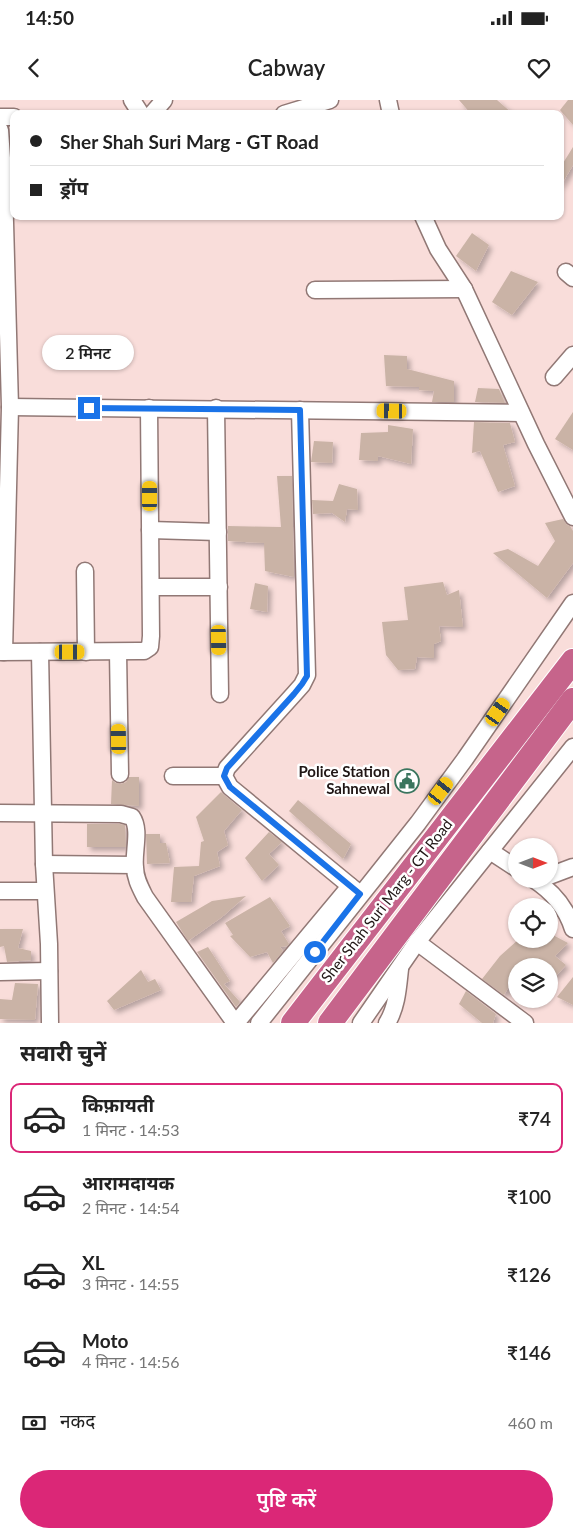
<!DOCTYPE html>
<html lang="hi">
<head>
<meta charset="utf-8">
<style>
  body { margin:0; font-family:Lato,"Noto Sans Devanagari",sans-serif; background:#f2f2f2; color:#222; height:100vh; display:flex; flex-direction:column; font-size:19px; white-space:nowrap }
  * { box-sizing:border-box; margin:0 }
  p { font-size:16px; color:#767676 }
  .icon { flex:none; width:28px; height:28px; fill:none; stroke:currentColor; stroke-width:2; stroke-linecap:round; stroke-linejoin:round }
  .map { position:relative; height:923px; overflow:hidden }
  .panel { display:flex; flex-direction:column; background:#fff; flex:1 }
  .panel>* { flex:none }
  .guide { position:absolute; left:10px; top:10px; width:554px; height:110px; border-radius:10px; box-shadow:0 1px 4px #0004; display:grid; align-content:center; height:110px; padding:0 20px; background:#fff }
  .needle { width:32px; rotate:90deg }
  .controls { position:absolute; left:508px; top:738px; display:grid; gap:10px }
  .controls a { display:grid; place-items:center; width:50px; height:50px; border-radius:50%; background:#fff; box-shadow:0 1px 4px #0004; font-size:25px }
  .end { position:absolute; width:22px; height:22px; margin:-11px; border:6px solid #1a73e8; background:#fff; box-shadow:0 0 0 2px #fff }
  .from { border-radius:50% }
  .bubble { position:absolute; height:35px; border-radius:18px; background:#fff; box-shadow:0 1px 4px #0004; font-size:16px; font-weight:600; line-height:35px; text-align:center }
  .car { position:absolute; width:15px; height:30px; margin:-15px -8px; border-radius:6px; box-shadow:0 0 4px 1px #0007; background:linear-gradient(#f5c518 24%,#345 0 40%,#f5c518 0 76%,#345 0 86%,#f5c518 0) }
  .guide b { display:flex; align-items:center; gap:18px; height:48px; font-size:19px }
  .guide b+b { border-top:1px solid #e0e0e0 }
  .guide i { width:12px; height:12px; background:#222 }
  ul { padding:0; list-style:none }
  li { display:flex; align-items:center; gap:15px; height:70px; margin:0 10px 8px; padding:0 10px; border:2px solid transparent; border-radius:10px }
  li div { flex:1 }
  li b { display:block; font-size:19px }
  li em { font-style:normal; font-weight:600 }
  li.active { border-color:#db2777 }
  li>.icon { width:45px; height:45px; stroke-width:1.5 }
  h2 { padding:0 20px; font-size:22px; line-height:60px }
  .pay { display:flex; align-items:center; gap:12px; height:55px; padding:0 20px; font-size:19px }
  .pay p { margin-inline-start:auto }
  .primary-button { display:flex; gap:10px; margin-top:auto; padding:10px 20px }
  .primary-button a { flex:1; height:58px; border-radius:30px; background:#db2777; color:#fff; font-size:20px; font-weight:600; line-height:58px; text-align:center }
  .status { display:flex; justify-content:space-between; align-items:center; height:35px; padding:0 25px; background:#fff; direction:ltr }
  .status svg { height:14px; fill:currentColor }
  header { display:flex; justify-content:space-between; align-items:center; height:65px; padding:0 20px; background:#fff; font-size:22px; font-weight:600 }
  .map>svg:first-child { display:block }
</style>
</head>
<body>
<div class="status"><b>14:50</b><svg viewBox="0 0 49 12"><path d="M0 12V9h3v3zM5 12V6h3v6zM10 12V3h3v9zM15 12V0h3v12zM26 1h20v11H26zM47 4h2v5h-2z"/></svg></div>
<header><svg class="icon" aria-label="back" viewBox="0 0 24 24"><path d="M15 5l-7 7 7 7"/></svg>Cabway<svg class="icon" aria-label="heart" viewBox="0 0 24 24"><path d="M12 20l-8-8c-3-5 5-10 8-4 3-6 11-1 8 4z"/></svg></header>
<div class="map">
<svg width="573" height="923" viewBox="0 0 573 923">
  <defs>
    <filter id="shadow"><feDropShadow dx="3.5" dy="3.5" stdDeviation="2.5" flood-color="#0004"/></filter>
  </defs>
  <rect width="100%" height="100%" fill="#f9ddda"/>
  <g fill="#cab3a6" filter="url(#shadow)">
    <polygon points="459,0 497,0 513,14 471,14"/>
    <polygon points="568,0 573,0 573,25 560,10"/>
    <polygon points="573,47 573,65 560,87 560,68"/>
    <polygon points="472,133 489,145 476,171 456,156"/>
    <polygon points="511,171 538,182 512,215 492,202"/>
    <polygon points="384,255 407,256 407,269 454,281 454,302 432,302 434,291 419,290 419,287 386,286"/>
    <polygon points="478,288 499,289 505,303 475,302"/>
    <polygon points="573,312 573,350 555,339"/>
    <polygon points="474,322 510,323 515,342 503,345 515,386 498,392 480,351 472,353"/>
    <polygon points="388,325 413,329 411,364 378,356 378,361 359,360 361,333 388,332"/>
    <polygon points="314,341 333,342 332,363 311,362"/>
    <polygon points="277,376 292,376 294,477 265,471 264,443 228,441 228,426 281,427"/>
    <polygon points="339,384 357,389 358,410 347,409 345,422 332,413 313,414 312,400 333,401"/>
    <polygon points="563,419 567,425 570,426 573,431 573,463 547,498 493,453 508,449 538,466 555,441 545,423"/>
    <polygon points="443,482 447,495 459,490 463,527 439,526 441,541 434,544 434,558 417,557 415,569 398,570 386,555 382,522 408,520 404,487"/>
    <polygon points="255,483 268,486 267,512 250,509"/>
    <polygon points="129,677 139,677 139,706 111,704 112,680 116,683 121,684 126,682"/>
    <polygon points="221,692 242,710 224,731 228,745 217,752 220,766 194,776 191,802 171,802 174,767 199,766 201,742 204,741 196,717"/>
    <polygon points="298,700 351,744 343,759 289,711"/>
    <polygon points="87,724 120,724 125,725 126,747 87,747"/>
    <polygon points="269,732 282,742 269,754 279,765 262,781 245,758"/>
    <polygon points="146,734 160,734 160,743 166,743 170,763 147,764"/>
    <polygon points="246,796 222,817 188,841 176,822 212,801"/>
    <polygon points="270,797 290,826 281,831 289,844 287,846 280,847 283,851 273,863 267,852 250,857 230,836 233,835 225,823"/>
    <polygon points="0,829 23,829 18,848 31,851 31,860 7,862 4,846 0,847"/>
    <polygon points="549,833 568,843 555,856 566,865 555,877 549,872 549,866 541,866 530,858 527,865 523,862 521,866 516,866 516,874 504,895 482,879 500,856 519,839 549,839"/>
    <polygon points="208,847 230,881 224,884 240,902 236,907 197,852"/>
    <polygon points="141,870 148,882 155,879 161,890 114,910 107,901"/>
    <polygon points="573,877 573,905 557,897"/>
    <polygon points="15,883 38,884 35,920 0,919 0,899 12,900"/>
    <polygon points="466,891 496,914 493,923 482,923 459,904"/>
  </g>
  <g fill="none" stroke-linecap="round" stroke-linejoin="round">
    <g stroke="#917875" stroke-width="19">
      <g id="minor">
        <polyline points="132,0 141,14"/>
        <polyline points="388,0 391,14"/>
        <polyline points="152,14 164,0"/>
        <polyline points="284,14 330,0"/>
        <polyline points="0,17 14,17"/>
        <polyline points="0,30 4,86 10,307 4,552"/>
        <polyline points="423,116 438,149 464,189 536,344 573,417"/>
        <polyline points="566,172 573,178"/>
        <polyline points="315,190 464,189"/>
        <polyline points="554,277 573,255"/>
        <polyline points="10,307 521,313"/>
        <polyline points="216,308 220,594"/>
        <polyline points="300,310 307,575 302,585 294,594 227,668 224,676 230,687 360,794"/>
        <polyline points="150,430 218,432"/>
        <polyline points="85,471 86,552"/>
        <polyline points="151,487 219,487"/>
        <polyline points="0,552 138,551 144,551 150,547 151,536 149,308"/>
        <polyline points="40,552 44,764 49,844 50,923"/>
        <polyline points="118,552 120,674"/>
        <polyline points="173,676 224,676"/>
        <path d="M0,713L121,714L132,717C141,730 133,752 135,767C135,778 140,787 145,797L235,923"/>
        <polyline points="490,751 516,768"/>
        <polyline points="44,764 134,765"/>
        <polyline points="549,776 573,767"/>
        <path d="M533,779C552,791 566,807 573,829"/>
        <polyline points="0,791 44,791"/>
        <polyline points="417,842 525,923"/>
        <polyline points="0,872 49,871"/>
        <polyline points="236,923 350,786"/>
        <polyline points="259,923 418,723 465,659 573,503"/>
        <polyline points="361,923 417,842 573,647"/>
        <path d="M387,923C397,907 398,887 400,869"/>
      </g>
    </g>
    <g stroke="#fff" stroke-width="26">
      <g id="highway">
        <polyline points="293,923 573,561"/>
        <polyline points="330,923 573,600"/>
      </g>
    </g>
    <use href="#minor" stroke="#fff" stroke-width="16"/>
    <use href="#highway" stroke="#c6648b" stroke-width="24"/>
  </g>
  <g fill="none" stroke-linecap="round" stroke-linejoin="round">
    <polyline stroke="#1a73e8" stroke-width="6" points="89,308 300,310 307,576 302,584 294,594 227,668 224,676 230,687 360,794 315,852"/>
  </g>
  <defs>
    <g id="civic-ring" transform="scale(1.25)"><circle r="9.5" fill="#fff" stroke="#3a755e" stroke-width="1.5"/><path d="M-.6-6.5H3V-4.5H.6V-3L4-1V1h2V6H-6V1h2V-1L-.6-3ZM-1.2 2.5V6h2.4V2.5Z" fill="#3a755e"/></g>
  </defs>
  <g fill-rule="evenodd">
    <use href="#civic-ring" x="407" y="681"/>
  </g>
  <g text-anchor="middle" stroke-width="5" stroke-linejoin="round" paint-order="stroke">
    <g font-size="15" font-weight="bold" fill="#201615" stroke="#fff" text-anchor="end">
      <text x="390" y="677">Police Station<tspan x="390" dy="17">Sahnewal</tspan></text>
    </g>
    <g font-size="15" fill="#201615" stroke="#fff">
      <text transform="translate(387 801) rotate(-52)" y="5">Sher Shah Suri Marg - GT Road</text>
    </g>
  </g>
</svg>
<div class="controls">
<a><svg class="needle" viewBox="-14 -14 28 28"><path d="M0-13l5 13h-10z" fill="#e53935"/><path d="M0 13l5-13h-10z" fill="#767676"/></svg></a>
<a><svg class="icon" aria-label="locate" viewBox="0 0 24 24"><circle cx="12" cy="12" r="6"/><path d="M12 2v4M12 18v4M2 12h4M18 12h4"/></svg></a>
<a><svg class="icon" aria-label="layers" viewBox="0 0 24 24"><path d="M12 4l9 5-9 5-9-5zM3 14l9 5 9-5"/></svg></a>
</div>
<i class="end from" style="left:315px;top:852px"></i>
<i class="end" style="left:89px;top:308px"></i>
<div class="bubble" style="left:42px;top:235px;width:92px">2 मिनट</div>
<i class="car" style="left:392px;top:311px;rotate:271deg"></i>
<i class="car" style="left:150px;top:396px;rotate:0deg"></i>
<i class="car" style="left:219px;top:540px;rotate:179deg"></i>
<i class="car" style="left:70px;top:552px;rotate:90deg"></i>
<i class="car" style="left:498px;top:612px;rotate:35deg"></i>
<i class="car" style="left:119px;top:639px;rotate:359deg"></i>
<i class="car" style="left:441px;top:691px;rotate:37deg"></i>
<div class="guide">
<b><i class="from"></i>Sher Shah Suri Marg - GT Road</b>
<b><i></i>ड्रॉप</b>
</div>
</div>
<section class="panel">
<h2>सवारी चुनें</h2>
<ul>
<li class="active"><svg class="icon" aria-label="car" viewBox="0 0 24 24"><path d="M5 17H2v-5l4-1 3-4h7l3 4 3 1v5h-3M9 17h6M6 11h13"/><circle cx="7" cy="17" r="2"/><circle cx="17" cy="17" r="2"/></svg><div><b>किफ़ायती</b><p>1 मिनट · 14:53</p></div><em>₹74</em></li>
<li><svg class="icon" aria-label="car" viewBox="0 0 24 24"><path d="M5 17H2v-5l4-1 3-4h7l3 4 3 1v5h-3M9 17h6M6 11h13"/><circle cx="7" cy="17" r="2"/><circle cx="17" cy="17" r="2"/></svg><div><b>आरामदायक</b><p>2 मिनट · 14:54</p></div><em>₹100</em></li>
<li><svg class="icon" aria-label="car" viewBox="0 0 24 24"><path d="M5 17H2v-5l4-1 3-4h7l3 4 3 1v5h-3M9 17h6M6 11h13"/><circle cx="7" cy="17" r="2"/><circle cx="17" cy="17" r="2"/></svg><div><b>XL</b><p>3 मिनट · 14:55</p></div><em>₹126</em></li>
<li><svg class="icon" aria-label="car" viewBox="0 0 24 24"><path d="M5 17H2v-5l4-1 3-4h7l3 4 3 1v5h-3M9 17h6M6 11h13"/><circle cx="7" cy="17" r="2"/><circle cx="17" cy="17" r="2"/></svg><div><b>Moto</b><p>4 मिनट · 14:56</p></div><em>₹146</em></li>
</ul>
<div class="pay"><svg class="icon" aria-label="cash" viewBox="0 0 24 24"><path d="M3 7h18v10H3z"/><circle cx="12" cy="12" r="2"/></svg>नकद<p>460 m</p></div>
<div class="primary-button"><a>पुष्टि करें</a></div>
</section>
</body>
</html>
